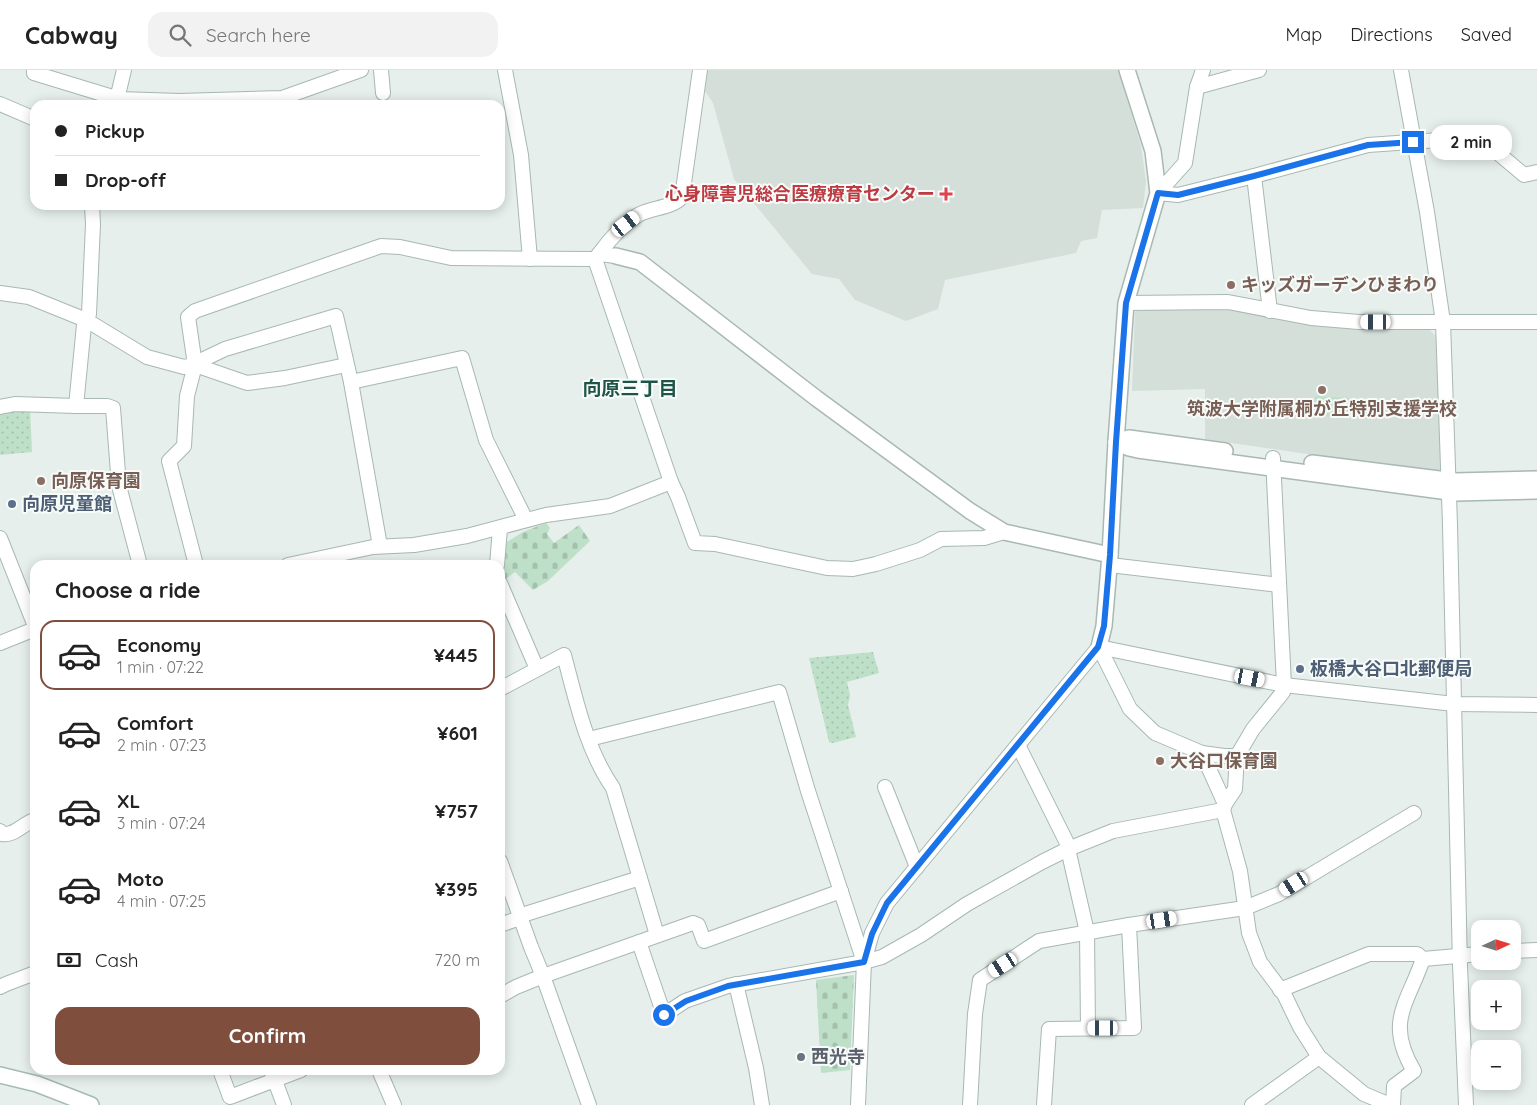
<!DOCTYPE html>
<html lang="en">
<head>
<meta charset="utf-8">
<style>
  body { margin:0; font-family:Quicksand,"Noto Sans JP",sans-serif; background:#f2f2f2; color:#222; height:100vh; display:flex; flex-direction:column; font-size:19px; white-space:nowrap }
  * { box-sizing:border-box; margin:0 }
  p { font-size:16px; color:#767676 }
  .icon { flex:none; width:28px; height:28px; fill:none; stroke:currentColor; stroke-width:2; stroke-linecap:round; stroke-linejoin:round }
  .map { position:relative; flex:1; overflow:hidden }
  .side { position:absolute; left:30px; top:490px; width:475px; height:515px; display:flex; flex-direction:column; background:#fff; border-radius:15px; box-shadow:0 2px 12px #0003 }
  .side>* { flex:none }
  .hud { position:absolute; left:30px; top:30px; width:475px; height:110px; border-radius:15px; box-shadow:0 2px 12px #0003; display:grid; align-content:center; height:110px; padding:0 25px; background:#fff }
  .needle { width:32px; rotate:86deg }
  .controls { position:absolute; left:1471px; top:850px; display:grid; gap:10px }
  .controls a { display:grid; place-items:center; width:50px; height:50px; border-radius:10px; background:#fff; box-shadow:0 2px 12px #0003; font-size:25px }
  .end { position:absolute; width:22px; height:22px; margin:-11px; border:6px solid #1a73e8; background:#fff; box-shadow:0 0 0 2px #fff }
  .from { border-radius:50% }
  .bubble { position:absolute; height:35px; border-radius:15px; background:#fff; box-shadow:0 2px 12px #0003; font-size:16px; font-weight:700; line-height:35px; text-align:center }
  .car { position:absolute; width:15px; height:30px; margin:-15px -8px; border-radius:6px; box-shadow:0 0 4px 1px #0007; background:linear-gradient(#fff 24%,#345 0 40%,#fff 0 76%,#345 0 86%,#fff 0) }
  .hud b { display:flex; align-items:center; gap:18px; height:48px; font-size:19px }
  .hud b+b { border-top:1px solid #e0e0e0 }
  .hud i { width:12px; height:12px; background:#222 }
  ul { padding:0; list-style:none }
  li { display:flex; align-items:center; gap:15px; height:70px; margin:0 10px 8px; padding:0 15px; border:2px solid transparent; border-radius:15px }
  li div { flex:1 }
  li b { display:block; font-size:19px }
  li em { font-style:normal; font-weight:700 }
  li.selected { border-color:#804e3d }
  li>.icon { width:45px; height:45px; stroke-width:1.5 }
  h2 { padding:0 25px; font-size:22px; line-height:60px }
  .pay { display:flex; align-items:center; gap:12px; height:55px; padding:0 25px; font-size:19px }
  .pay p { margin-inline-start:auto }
  .button { display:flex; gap:10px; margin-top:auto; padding:10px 25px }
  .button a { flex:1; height:58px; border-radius:15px; background:#804e3d; color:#fff; font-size:20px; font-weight:700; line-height:58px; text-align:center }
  header { display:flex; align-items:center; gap:30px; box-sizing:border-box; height:70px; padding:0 25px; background:#fff; border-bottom:1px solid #e0e0e0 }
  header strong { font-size:24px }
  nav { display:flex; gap:28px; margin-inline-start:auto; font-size:18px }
  .search { width:350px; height:45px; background:#f2f2f2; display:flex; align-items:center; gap:12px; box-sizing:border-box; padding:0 18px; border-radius:15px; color:#767676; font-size:19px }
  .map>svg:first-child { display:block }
</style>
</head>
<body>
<header>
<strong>Cabway</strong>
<div class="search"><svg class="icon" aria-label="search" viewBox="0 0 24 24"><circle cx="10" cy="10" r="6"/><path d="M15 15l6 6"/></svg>Search here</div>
<nav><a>Map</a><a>Directions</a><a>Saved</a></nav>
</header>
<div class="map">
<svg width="1537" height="1035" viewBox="0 0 1537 1035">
  <defs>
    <pattern id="cemetery-stones" width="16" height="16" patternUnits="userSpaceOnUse" patternTransform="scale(1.25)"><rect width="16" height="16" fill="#bfe0c8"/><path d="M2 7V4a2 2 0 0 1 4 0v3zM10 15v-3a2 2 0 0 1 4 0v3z" fill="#a4c1ad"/></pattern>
    <pattern id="park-dots" width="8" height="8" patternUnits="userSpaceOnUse" patternTransform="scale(1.25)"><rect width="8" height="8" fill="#bfe0c8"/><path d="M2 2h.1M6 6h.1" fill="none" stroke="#a4c1ad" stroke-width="1.8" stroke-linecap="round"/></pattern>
  </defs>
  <rect width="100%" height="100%" fill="#e6efeb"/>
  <g fill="#d4dfda">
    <polygon points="706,0 1118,0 1141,76 1146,111 1143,138 1102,140 1097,168 1081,171 1076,183 945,210 938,239 906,251 855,230 839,209 812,204 734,109 713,33 705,21"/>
    <polygon points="1230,236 1346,259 1429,259 1438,269 1443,403 1435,403 1205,369 1205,319 1132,321 1135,242 1140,239"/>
  </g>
  <polygon fill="#bfe0c8" points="1315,326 1349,328 1347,348 1314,345"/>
  <g fill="url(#cemetery-stones)">
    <polygon points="546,453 550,458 547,464 554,473 579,455 590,471 548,511 533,520 515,502 504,510 501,501 505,473 523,462"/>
    <polygon points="854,905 850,1000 821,1003 816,910"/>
  </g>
  <g fill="url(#park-dots)">
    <polygon points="30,339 32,382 0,385 0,341"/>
    <polygon points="873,582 879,603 847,612 850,625 848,635 856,667 833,673 829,672 809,588"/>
  </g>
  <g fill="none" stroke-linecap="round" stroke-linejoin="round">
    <g stroke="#a8b8b2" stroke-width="16">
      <g id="minor">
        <polyline points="34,0 34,3 119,29 180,31 282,28 361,0"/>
        <polyline points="381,0 383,23"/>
        <polyline points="505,0 521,85 530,189"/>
        <polyline points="1401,0 1427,142 1443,252 1450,455 1460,895 1466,1035"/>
        <polyline points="1197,17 1259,0"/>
        <polyline points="117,29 124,0"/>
        <polyline points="0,34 35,49"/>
        <polyline points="1254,106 1270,241"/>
        <polyline points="1158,123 1178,125 1254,106 1368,75 1468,68 1479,69 1486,73 1524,105 1537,102"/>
        <polyline points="1158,123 1185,93 1197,17 1203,0"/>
        <polyline points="92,135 93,154 89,244 84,255 76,336 107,336 113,338 119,416 140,495"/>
        <path d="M599,184C610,169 622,155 638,145C652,137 670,139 682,127L700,0"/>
        <polyline points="595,189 671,412 678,427 695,473 715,474 827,498 853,499 876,494 920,480 941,469 984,468 1004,462"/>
        <polyline points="0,223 29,227 86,250 147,287 184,297 195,295 202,290 225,279 336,246 351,312 380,476"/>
        <polyline points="1126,233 1228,232 1311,248 1359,252 1537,252"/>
        <polyline points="195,295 247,313 285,308 346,295"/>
        <polyline points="351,312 462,288 486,370 526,450"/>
        <polyline points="0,337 15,334 76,336"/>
        <polyline points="0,468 35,556"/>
        <polyline points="196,495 169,391 184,376 187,326 195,295 188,247 195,241 381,176 400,177 451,188 595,189 599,184 616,186"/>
        <polyline points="288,495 373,477 414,475 467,466 546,445 610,436 671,412"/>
        <polyline points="497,495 500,458"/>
        <polyline points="1110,495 1279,515"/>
        <polyline points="500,513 537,599"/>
        <polyline points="0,573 35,559"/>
        <polyline points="1099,577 1130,639 1155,663 1202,683 1225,734 1223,740 1240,801 1249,863 1260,892 1284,924 1300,957 1319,987 1364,1024 1390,1035"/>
        <polyline points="1099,577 1284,615 1454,634 1537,635"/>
        <path d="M500,619L564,585C576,630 586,679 613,718L657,865"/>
        <polyline points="589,669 779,622 808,721 864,892"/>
        <polyline points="1018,675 1066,771 1068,779 1087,862 1088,958"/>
        <polyline points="1202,683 1224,686 1237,686"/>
        <polyline points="885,717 917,797"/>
        <polyline points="1225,734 1235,719 1237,686 1253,659 1283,622 1284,615 1273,388"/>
        <path d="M0,761L2,764C15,766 23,753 35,750"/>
        <polyline points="500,791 531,877 543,906 589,1035"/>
        <polyline points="519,846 640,808"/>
        <polyline points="500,855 520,848"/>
        <polyline points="639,872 664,945 685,931 728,916 864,892 882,887 921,865 967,834 1042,792 1068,779 1113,761 1223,740"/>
        <polyline points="1512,881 1537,880"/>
        <polyline points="736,914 756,998 762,1035"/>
        <polyline points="0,917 6,914 35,903"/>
        <polyline points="1280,920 1369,884 1417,884 1423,889 1480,884"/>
        <polyline points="500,926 516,917 543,906 693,853 698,855 704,871 841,821"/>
        <polyline points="220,1000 230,1027 301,1000"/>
        <polyline points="271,1000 284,1035"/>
        <polyline points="379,1000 394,1035"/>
        <polyline points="858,1035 864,892 872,863 887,833 1099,577"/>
        <polyline points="970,1035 975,944 980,910 1039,871 1129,855 1245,838 1279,824 1414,743"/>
        <polyline points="1044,1035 1049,959 1134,958 1129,855"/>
        <polyline points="1252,1035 1319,987"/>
        <path d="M1393,1035L1394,1016L1414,1001C1385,952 1407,935 1423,889"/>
      </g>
    </g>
    <g stroke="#a8b8b2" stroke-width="18">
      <g id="tertiary">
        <polyline points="616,186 640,192 816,328 970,441 1004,462 1110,485"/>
        <polyline points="1116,372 1129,378 1138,380 1456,423 1537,421"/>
        <polyline points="1116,372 1129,368 1225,381"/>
        <polyline points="1312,393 1455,411 1537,409"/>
        <polyline points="1099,577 1104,556 1110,485 1116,372 1126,233 1158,123 1153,81 1127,0"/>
      </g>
    </g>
    <g stroke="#a4bbb3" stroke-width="18">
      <polyline id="secondary" points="0,1005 37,1014 91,1035"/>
    </g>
    <use href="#minor" stroke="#fff" stroke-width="14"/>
    <use href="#tertiary" stroke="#fff" stroke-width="15"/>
    <use href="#secondary" stroke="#fff" stroke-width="15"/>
  </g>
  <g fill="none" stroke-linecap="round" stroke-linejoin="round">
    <polyline stroke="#1a73e8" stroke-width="6" points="664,945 686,931 728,916 864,892 872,864 887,833 1098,577 1104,556 1110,485 1116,372 1126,233 1158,123 1178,125 1254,106 1368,75 1413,72"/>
  </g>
  <path fill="#e0444e" stroke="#f7fbf9" stroke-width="2" d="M943.5 116.5h5v5h5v5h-5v5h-5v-5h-5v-5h5z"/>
  <g fill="#8d6e63" stroke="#f7fbf9" stroke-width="2">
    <circle cx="1231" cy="215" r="5"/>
    <circle cx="1322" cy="320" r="5"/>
    <circle cx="41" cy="411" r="5"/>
    <circle cx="1160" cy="691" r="5"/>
  </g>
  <g fill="#5c6f8a" stroke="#f7fbf9" stroke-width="2">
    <circle cx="12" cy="434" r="5"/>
    <circle cx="1300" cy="599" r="5"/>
  </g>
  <circle fill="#6b7280" stroke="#f7fbf9" stroke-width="2" cx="801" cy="987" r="5"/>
  <g text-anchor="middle" stroke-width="4" stroke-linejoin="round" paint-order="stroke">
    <g font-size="18" font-weight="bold" fill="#be3a42" stroke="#f7fbf9" text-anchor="end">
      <text x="935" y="130">心身障害児総合医療療育センター</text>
    </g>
    <g font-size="18" font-weight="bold" fill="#785e54" stroke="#f7fbf9" text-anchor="start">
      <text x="1241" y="221">キッズガーデンひまわり</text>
      <text x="1322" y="345" text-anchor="middle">筑波大学附属桐が丘特別支援学校</text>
      <text x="51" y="417">向原保育園</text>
      <text x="1170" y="697">大谷口保育園</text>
    </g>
    <g font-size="18" font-weight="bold" fill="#4e5e75" stroke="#f7fbf9" text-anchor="start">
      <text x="22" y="440">向原児童館</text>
      <text x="1310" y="605">板橋大谷口北郵便局</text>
    </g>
    <g font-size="18" font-weight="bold" fill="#5b616d" stroke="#f7fbf9" text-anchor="start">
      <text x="811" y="993">西光寺</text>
    </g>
    <g font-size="19" font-weight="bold" fill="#1f5548" stroke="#f7fbf9">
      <text x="630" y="325">向原三丁目</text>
    </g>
  </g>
</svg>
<div class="controls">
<a><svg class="needle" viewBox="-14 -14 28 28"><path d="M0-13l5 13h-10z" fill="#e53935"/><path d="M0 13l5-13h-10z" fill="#767676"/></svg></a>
<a>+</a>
<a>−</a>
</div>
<i class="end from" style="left:664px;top:945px"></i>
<i class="end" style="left:1413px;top:72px"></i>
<div class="bubble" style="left:1430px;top:55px;width:82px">2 min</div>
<i class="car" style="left:626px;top:154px;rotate:52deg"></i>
<i class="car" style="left:1376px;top:252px;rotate:270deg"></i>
<i class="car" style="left:1250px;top:608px;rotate:101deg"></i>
<i class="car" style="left:1294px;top:814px;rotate:238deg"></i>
<i class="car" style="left:1162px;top:850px;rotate:81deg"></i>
<i class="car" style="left:1003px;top:895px;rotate:237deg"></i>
<i class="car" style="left:1103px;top:958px;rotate:270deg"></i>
<div class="hud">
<b><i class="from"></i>Pickup</b>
<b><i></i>Drop-off</b>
</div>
<section class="side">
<h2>Choose a ride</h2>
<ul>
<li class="selected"><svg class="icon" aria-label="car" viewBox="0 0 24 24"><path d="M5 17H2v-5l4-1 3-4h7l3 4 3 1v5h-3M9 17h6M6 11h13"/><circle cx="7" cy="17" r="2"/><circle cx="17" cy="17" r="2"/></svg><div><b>Economy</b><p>1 min · 07:22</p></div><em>¥445</em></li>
<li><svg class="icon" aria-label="car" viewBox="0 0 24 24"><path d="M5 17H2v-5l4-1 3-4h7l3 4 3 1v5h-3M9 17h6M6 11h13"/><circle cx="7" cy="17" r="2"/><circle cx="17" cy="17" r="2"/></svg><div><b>Comfort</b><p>2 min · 07:23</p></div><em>¥601</em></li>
<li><svg class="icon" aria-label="car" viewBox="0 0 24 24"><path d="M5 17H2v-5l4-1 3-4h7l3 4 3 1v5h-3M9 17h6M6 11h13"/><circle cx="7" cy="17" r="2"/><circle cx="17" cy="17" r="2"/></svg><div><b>XL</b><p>3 min · 07:24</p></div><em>¥757</em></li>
<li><svg class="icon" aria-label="car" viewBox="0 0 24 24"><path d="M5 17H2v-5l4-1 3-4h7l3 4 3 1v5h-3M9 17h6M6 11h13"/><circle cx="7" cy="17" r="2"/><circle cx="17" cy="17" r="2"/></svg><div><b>Moto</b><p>4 min · 07:25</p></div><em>¥395</em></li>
</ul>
<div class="pay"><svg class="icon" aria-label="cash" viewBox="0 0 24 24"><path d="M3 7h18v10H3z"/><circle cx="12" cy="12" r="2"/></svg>Cash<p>720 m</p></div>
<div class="button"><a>Confirm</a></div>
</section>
</div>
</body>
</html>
